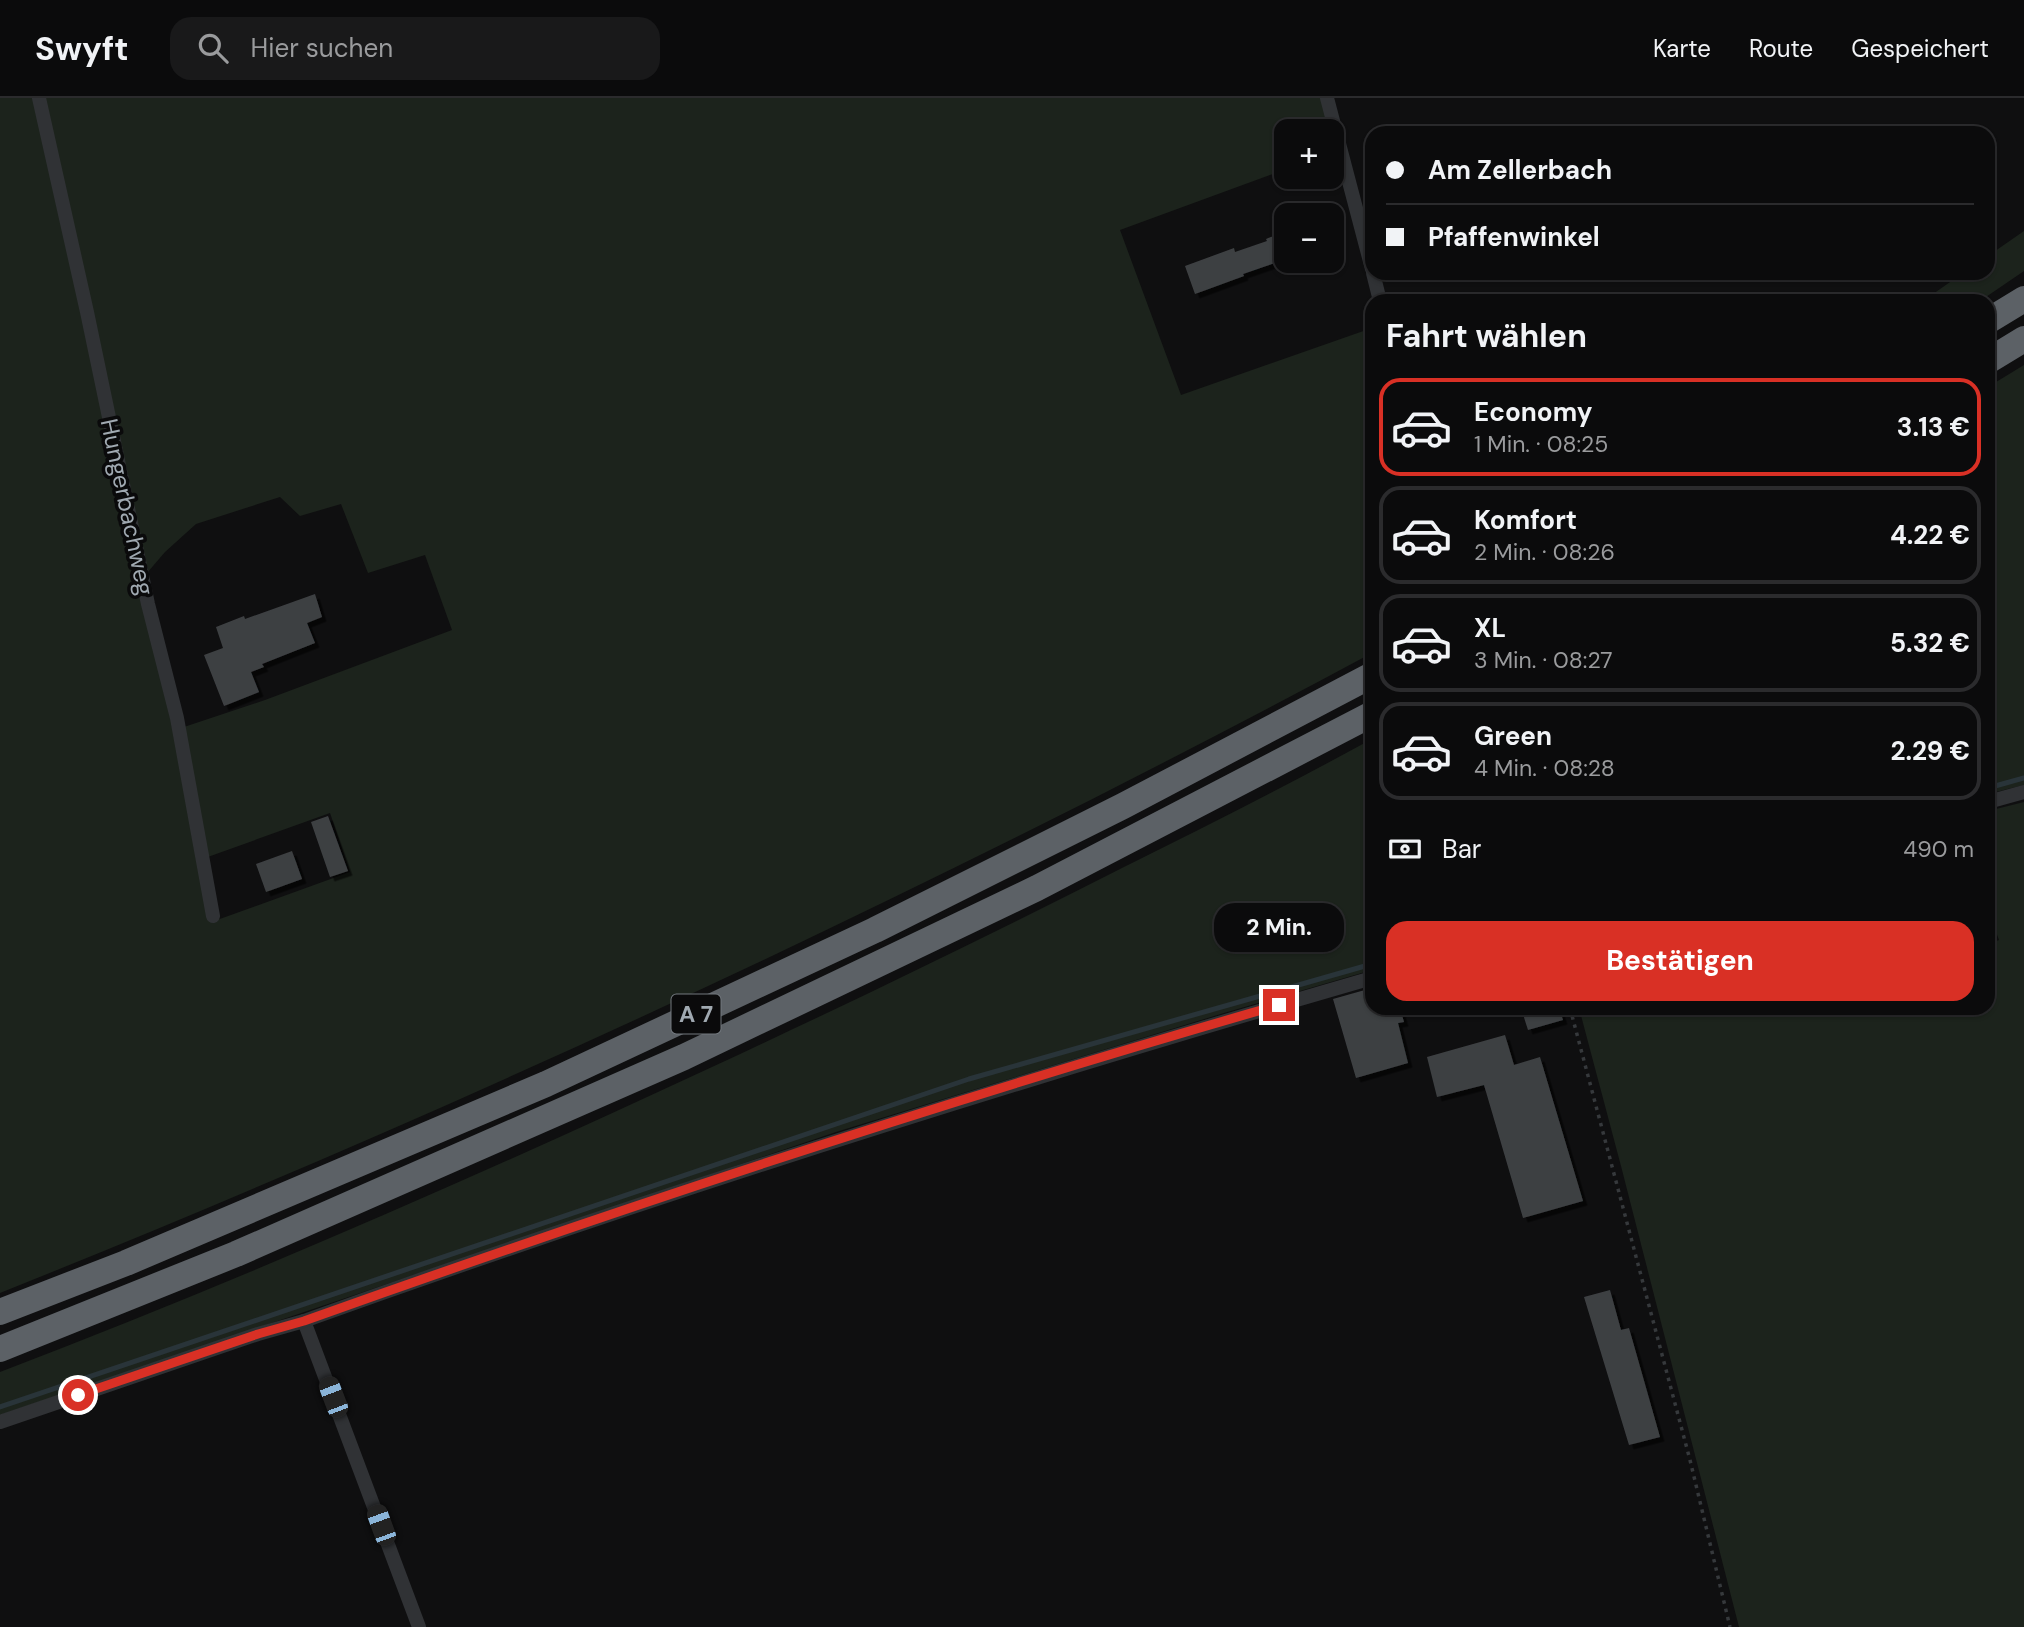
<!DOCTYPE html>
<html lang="de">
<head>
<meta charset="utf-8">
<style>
  body { margin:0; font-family:"DM Sans",sans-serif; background:#19191a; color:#f1f3f6; height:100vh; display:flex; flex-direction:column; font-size:26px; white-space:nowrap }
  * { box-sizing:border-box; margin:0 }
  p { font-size:23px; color:#9a9b9d }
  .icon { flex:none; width:38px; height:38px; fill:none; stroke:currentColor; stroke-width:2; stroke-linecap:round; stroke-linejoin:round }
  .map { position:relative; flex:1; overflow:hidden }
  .panel { position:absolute; left:1365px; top:196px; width:630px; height:721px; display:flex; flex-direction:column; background:#0b0b0c; border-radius:21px; box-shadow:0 2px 5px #0004,0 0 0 2px #2b2b2d }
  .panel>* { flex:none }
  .guide { position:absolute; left:1365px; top:28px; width:630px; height:154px; border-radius:21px; box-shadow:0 2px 5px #0004,0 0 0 2px #2b2b2d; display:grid; align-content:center; height:154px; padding:0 21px; background:#0b0b0c }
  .tools { position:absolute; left:1274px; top:21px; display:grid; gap:14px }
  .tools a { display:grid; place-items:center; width:70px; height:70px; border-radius:14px; background:#0b0b0c; box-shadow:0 2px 5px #0004,0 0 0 2px #2b2b2d; font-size:35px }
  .end { position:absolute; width:32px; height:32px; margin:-16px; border:9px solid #d93025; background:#fff; box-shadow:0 0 0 4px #fff }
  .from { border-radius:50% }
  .bubble { position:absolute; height:49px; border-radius:21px; background:#0b0b0c; box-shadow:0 2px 5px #0004,0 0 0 2px #2b2b2d; font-size:23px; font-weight:700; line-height:49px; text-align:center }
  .car { position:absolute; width:21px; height:42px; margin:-21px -10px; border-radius:9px; box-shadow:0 0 5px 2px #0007; background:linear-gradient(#222 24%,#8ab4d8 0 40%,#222 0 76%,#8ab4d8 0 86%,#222 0) }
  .guide b { display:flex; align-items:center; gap:24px; height:66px; font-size:26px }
  .guide b+b { border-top:2px solid #2b2b2d }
  .guide i { width:18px; height:18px; background:#f1f3f6 }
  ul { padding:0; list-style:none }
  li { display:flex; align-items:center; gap:21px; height:98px; margin:0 14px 10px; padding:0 7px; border:4px solid #2b2b2d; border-radius:21px }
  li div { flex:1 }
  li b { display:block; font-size:26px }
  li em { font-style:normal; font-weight:700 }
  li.current { border-color:#d93025 }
  li>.icon { width:63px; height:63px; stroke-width:1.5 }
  h2 { padding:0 21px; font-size:32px; line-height:84px }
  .pay { display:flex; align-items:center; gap:18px; height:77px; padding:0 21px; font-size:26px }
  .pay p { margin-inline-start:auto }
  .button { display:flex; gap:14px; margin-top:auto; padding:14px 21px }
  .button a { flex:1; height:80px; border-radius:21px; background:#d93025; color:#fff; font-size:28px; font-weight:700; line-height:80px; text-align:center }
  header { display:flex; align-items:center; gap:42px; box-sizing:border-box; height:98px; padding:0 35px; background:#0b0b0c; border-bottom:2px solid #2b2b2d }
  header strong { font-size:33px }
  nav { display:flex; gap:38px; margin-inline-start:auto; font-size:24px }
  .search { width:490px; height:63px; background:#19191a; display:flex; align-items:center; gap:18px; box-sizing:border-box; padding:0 24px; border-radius:21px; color:#9a9b9d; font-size:26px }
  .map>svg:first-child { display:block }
</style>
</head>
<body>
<header>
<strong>Swyft</strong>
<div class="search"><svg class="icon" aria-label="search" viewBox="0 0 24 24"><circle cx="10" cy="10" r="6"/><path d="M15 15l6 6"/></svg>Hier suchen</div>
<nav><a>Karte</a><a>Route</a><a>Gespeichert</a></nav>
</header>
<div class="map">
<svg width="2024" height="1529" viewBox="0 0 2024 1529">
  <defs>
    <filter id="shadow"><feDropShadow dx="4.5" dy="4.5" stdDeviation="0" flood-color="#0009"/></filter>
  </defs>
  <rect width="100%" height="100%" fill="#0f0f10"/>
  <g fill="#1c231c">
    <path d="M0,0H35L217,822L350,774L330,715L205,760L184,629L265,602L452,532L425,457L368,475L341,406L300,418L280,399L196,426L165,454L147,475L44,0H1321L1331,33H1286V71L1120,132L1181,297L1372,230V555C927,794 469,1007 0,1195Z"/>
    <polygon points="2024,133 2024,173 1980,203 1923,203 1963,175 1988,175 1988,158"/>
    <polygon points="2024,267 2024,687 1988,696 1988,289"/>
    <path d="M1372,641V872L1224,915L836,1034L0,1317V1274C241,1182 478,1078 712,969C850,905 986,839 1122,770C1206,728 1290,686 1372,641Z"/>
    <polygon points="2024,704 2024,1529 1739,1529 1621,1068 1579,910 1988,910 1988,846 1999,842 1988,812 1988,713"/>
  </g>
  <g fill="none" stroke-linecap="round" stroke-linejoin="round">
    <g stroke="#293439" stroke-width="5">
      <polyline points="1988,690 2024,680"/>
      <polyline points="0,1309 969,981 1372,866"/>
    </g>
  </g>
  <g fill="#3e4043" filter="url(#shadow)">
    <polygon points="1286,133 1286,161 1243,176 1244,178 1195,196 1185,168 1234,150 1235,154 1267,143 1266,141"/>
    <polygon points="315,496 322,519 307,525 315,545 262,566 264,569 251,574 259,594 224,608 204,557 223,550 216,529 244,518 245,521"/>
    <polygon points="328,718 348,773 330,779 311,724"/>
    <polygon points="292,753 302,781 266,794 256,766"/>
    <polygon points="1372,890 1372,910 1400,910 1404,924 1398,925 1408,965 1356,980 1333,901"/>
    <polygon points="1521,910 1559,910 1563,922 1528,932"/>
    <polygon points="1505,937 1514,967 1540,959 1583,1103 1523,1120 1484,987 1437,999 1427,959"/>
    <polygon points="1610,1192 1621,1232 1629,1230 1660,1339 1629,1347 1584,1199"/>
  </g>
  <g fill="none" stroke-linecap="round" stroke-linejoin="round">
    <polyline stroke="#36393c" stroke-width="3.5" stroke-dasharray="3.5 5" stroke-linecap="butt" points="1570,910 1690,1362 1730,1529"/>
    <g stroke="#303235" stroke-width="14">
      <polyline points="39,0 87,214 148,506 177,620 213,818"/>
      <polyline points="1327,0 1372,171"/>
      <polyline points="1373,175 1380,203"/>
      <polyline points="1988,704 2024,694"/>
      <polyline points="304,1223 419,1529"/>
      <path d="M0,1324L258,1236L304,1223C656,1096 1013,984 1372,880"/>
    </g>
    <g stroke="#5c6166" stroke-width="26">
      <polyline points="1988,223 2024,201"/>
      <polyline points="1988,263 2024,241"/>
      <polyline points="0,1214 126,1165 546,986 875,832 1123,708 1372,577"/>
      <polyline points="0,1251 236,1156 684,959 1037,790 1372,616"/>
    </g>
  </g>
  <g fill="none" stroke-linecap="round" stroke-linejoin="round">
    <path stroke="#d93025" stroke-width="9" d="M78,1297L258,1236L304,1223C626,1108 951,1001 1279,907"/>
  </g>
  <g text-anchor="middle" stroke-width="7" stroke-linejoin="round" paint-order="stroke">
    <rect fill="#0a0a0b" stroke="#73797f" stroke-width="2" x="671.5" y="896.5" width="49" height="39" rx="5"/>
    <g font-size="23" font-weight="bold" fill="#a0a9b1">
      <text x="696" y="924">A 7</text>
    </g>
    <g font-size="24" fill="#a0a9b1" stroke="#0a0a0b">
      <text transform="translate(127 409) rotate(78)" y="8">Hungerbachweg</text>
    </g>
  </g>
</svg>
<div class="tools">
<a>+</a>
<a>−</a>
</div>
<i class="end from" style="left:78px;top:1297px"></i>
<i class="end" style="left:1279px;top:907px"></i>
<div class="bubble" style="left:1214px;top:805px;width:130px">2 Min.</div>
<i class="car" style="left:333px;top:1299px;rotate:339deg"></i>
<i class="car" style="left:381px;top:1427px;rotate:340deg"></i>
<div class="guide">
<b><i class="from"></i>Am Zellerbach</b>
<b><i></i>Pfaffenwinkel</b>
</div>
<section class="panel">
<h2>Fahrt wählen</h2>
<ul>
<li class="current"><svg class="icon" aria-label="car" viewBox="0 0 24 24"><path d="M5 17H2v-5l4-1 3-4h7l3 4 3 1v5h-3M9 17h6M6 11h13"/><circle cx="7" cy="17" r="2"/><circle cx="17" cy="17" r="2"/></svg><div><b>Economy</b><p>1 Min. · 08:25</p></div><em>3.13 €</em></li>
<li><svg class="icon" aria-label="car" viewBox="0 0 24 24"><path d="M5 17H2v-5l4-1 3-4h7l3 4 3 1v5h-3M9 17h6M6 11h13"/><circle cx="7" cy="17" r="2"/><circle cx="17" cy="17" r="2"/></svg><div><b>Komfort</b><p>2 Min. · 08:26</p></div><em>4.22 €</em></li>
<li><svg class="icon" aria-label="car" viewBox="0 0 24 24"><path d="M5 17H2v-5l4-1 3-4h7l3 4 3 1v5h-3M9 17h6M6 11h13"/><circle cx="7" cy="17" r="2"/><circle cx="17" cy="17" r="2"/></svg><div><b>XL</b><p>3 Min. · 08:27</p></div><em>5.32 €</em></li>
<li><svg class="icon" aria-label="car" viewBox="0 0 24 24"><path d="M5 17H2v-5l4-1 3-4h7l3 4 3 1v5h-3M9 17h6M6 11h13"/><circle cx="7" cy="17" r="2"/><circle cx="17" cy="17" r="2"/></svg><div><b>Green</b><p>4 Min. · 08:28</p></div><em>2.29 €</em></li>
</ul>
<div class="pay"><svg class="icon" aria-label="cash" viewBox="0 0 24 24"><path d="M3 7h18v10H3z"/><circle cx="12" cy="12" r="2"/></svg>Bar<p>490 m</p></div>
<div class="button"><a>Bestätigen</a></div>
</section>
</div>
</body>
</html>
